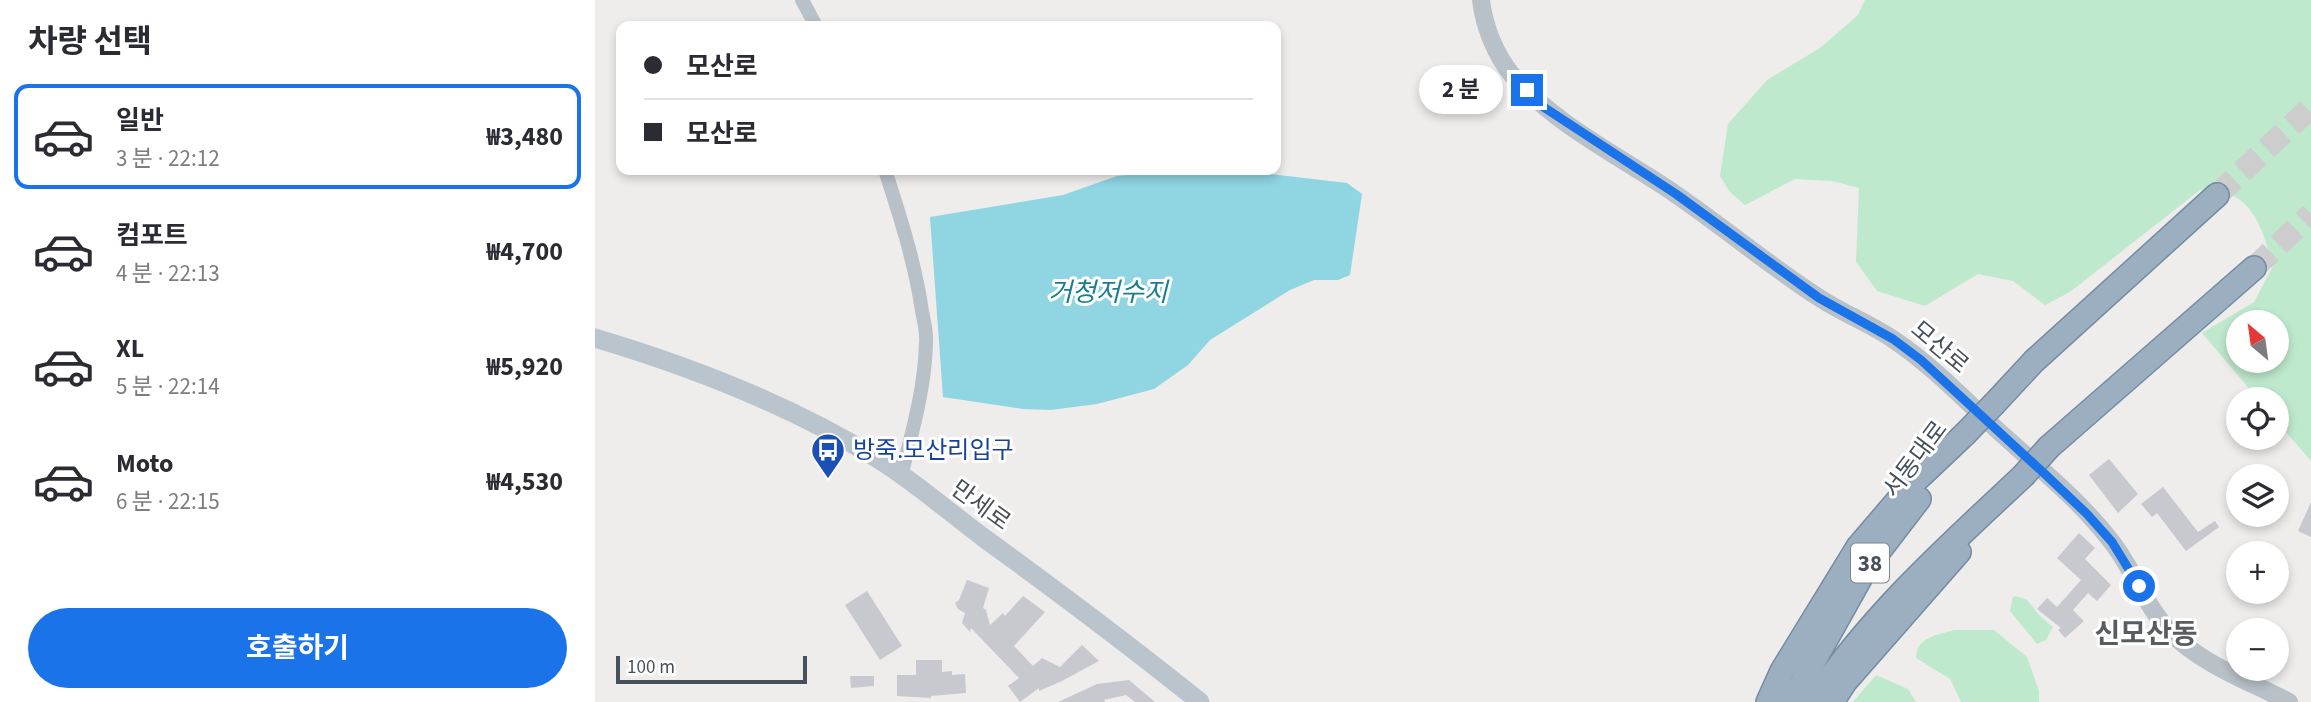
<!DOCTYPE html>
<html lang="ko">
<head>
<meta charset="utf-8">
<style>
  body { margin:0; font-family:"Source Sans 3","Noto Sans KR",sans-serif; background:#f7f7f7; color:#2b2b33; height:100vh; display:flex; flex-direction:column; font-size:26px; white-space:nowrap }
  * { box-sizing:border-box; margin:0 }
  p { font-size:23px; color:#7c7c81 }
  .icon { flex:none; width:38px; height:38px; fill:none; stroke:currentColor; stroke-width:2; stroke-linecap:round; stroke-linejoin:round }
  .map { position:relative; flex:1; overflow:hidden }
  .details { display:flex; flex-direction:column; background:#fff; width:595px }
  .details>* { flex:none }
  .hud { position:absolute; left:21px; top:21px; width:665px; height:154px; border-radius:14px; box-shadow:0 4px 10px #0003; display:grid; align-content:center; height:154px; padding:0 28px; background:#fff }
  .needle { width:46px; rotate:331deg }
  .fabs { position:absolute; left:1631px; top:310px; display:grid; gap:14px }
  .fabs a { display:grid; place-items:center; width:63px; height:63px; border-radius:50%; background:#fff; box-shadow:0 4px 10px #0003; font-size:35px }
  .scale { position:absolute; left:21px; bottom:18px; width:191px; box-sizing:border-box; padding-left:7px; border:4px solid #475058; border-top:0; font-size:19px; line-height:24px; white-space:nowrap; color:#475058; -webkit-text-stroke:5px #fff; paint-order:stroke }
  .end { position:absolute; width:32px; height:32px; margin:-16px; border:9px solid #1a73e8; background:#fff; box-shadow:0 0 0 4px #fff }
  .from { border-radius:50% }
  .bubble { position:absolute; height:49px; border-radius:24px; background:#fff; box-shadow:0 4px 10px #0003; font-size:23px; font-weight:700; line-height:49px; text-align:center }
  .hud b { display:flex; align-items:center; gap:24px; height:66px; font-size:26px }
  .hud b+b { border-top:2px solid #e1e1e2 }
  .hud i { width:18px; height:18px; background:#2b2b33 }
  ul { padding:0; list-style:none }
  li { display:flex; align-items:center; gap:21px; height:105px; margin:0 14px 10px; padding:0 14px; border:4px solid transparent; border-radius:14px }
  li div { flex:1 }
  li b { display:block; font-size:26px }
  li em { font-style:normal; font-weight:700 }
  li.active { border-color:#1a73e8 }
  li>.icon { width:63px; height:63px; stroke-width:1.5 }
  h2 { padding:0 28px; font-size:32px; line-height:84px }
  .action { display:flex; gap:14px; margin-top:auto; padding:14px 28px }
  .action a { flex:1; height:80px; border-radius:42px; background:#1a73e8; color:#fff; font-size:28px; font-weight:700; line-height:80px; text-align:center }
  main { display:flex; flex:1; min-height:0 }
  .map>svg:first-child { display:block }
</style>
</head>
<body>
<main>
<section class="details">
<h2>차량 선택</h2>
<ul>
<li class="active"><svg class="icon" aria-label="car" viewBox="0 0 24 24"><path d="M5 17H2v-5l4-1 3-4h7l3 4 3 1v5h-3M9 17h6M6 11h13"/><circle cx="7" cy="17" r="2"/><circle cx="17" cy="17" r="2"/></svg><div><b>일반</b><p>3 분 · 22:12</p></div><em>₩3,480</em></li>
<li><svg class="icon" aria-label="car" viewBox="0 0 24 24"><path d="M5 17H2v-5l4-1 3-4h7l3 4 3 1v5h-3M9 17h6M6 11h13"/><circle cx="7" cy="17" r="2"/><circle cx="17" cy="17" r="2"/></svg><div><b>컴포트</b><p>4 분 · 22:13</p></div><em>₩4,700</em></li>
<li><svg class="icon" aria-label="car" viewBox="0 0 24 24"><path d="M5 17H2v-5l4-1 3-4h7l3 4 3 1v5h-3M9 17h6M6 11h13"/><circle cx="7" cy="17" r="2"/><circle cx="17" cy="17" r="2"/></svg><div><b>XL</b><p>5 분 · 22:14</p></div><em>₩5,920</em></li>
<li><svg class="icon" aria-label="car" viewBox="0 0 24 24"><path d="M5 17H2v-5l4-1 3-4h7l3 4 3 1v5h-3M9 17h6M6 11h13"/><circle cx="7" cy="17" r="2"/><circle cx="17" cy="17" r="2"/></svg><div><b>Moto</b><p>6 분 · 22:15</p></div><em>₩4,530</em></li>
</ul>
<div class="action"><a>호출하기</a></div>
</section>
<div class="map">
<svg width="1716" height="702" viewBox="0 0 1716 702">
  <rect width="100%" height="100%" fill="#efecec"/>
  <g fill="#bee9cd" fill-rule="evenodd">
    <path d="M1270,0H1716V461L1682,422V399H1663L1607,333L1659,302L1678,266C1670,238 1662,205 1633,193C1625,189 1614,190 1605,190L1475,292L1450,305L1418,281L1383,274L1330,306L1282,291L1261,262L1264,188L1237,181L1200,179L1150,205L1135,192L1125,176L1133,124L1172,80L1225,48L1263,15ZM1643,322H1682V360H1643Z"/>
    <polygon points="1421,596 1432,600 1445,616 1458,627 1451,640 1442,644 1415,611 1418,597"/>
    <path d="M1359,630H1399L1432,657L1444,691V702H1366L1355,679L1321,658C1321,637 1343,635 1359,630Z"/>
    <polygon points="1281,675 1313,689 1321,702 1258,702"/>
  </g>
  <polygon fill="#8fd5e2" points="572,171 675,174 752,183 767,194 755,275 743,280 719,280 695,290 615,340 593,365 559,389 502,404 455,410 428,409 348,397 335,217 468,195 522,176"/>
  <g fill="#c7c9cf">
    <polygon points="1514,459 1543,494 1523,513 1494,475"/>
    <polygon points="1568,487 1603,532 1620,521 1624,527 1591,551 1562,513 1557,517 1546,504"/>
    <polygon points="1716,502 1716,537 1703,531"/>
    <polygon points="1484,533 1500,548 1490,559 1516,585 1502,601 1493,593 1478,610 1489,621 1470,638 1463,630 1466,628 1442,609 1452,598 1462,607 1486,580 1462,558"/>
    <polygon points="372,580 394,588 388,608 391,610 395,625 408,613 410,616 428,596 450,612 419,646 438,666 447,658 465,667 487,645 504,661 467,681 444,691 444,688 425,702 413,686 424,678 376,628 375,632 367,623 370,613 363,609 360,603 364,600"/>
    <polygon points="272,591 307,646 285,660 250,605"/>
    <polygon points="321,660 347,660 347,672 357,671 357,675 370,674 371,693 336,696 336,698 302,696 302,675 321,675"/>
    <polygon points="255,676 279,676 279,686 256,688"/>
    <polygon points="534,680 560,702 540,702 531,695 509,700 510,702 463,702 502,684"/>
  </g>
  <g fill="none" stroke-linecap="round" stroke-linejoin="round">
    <g stroke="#cdcdce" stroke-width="23" stroke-dasharray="23 11" stroke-linecap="butt">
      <polyline points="1622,195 1716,107"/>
      <polyline points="1659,268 1716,214"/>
    </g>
    <g stroke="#748ca2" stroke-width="26">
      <g id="trunk">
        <polyline points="1400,403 1439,361 1622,195"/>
        <polyline points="1454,447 1659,268"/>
        <polyline points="1173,702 1187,671 1263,547 1316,485 1370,434"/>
        <polyline points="1196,702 1271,568 1324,499"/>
        <path d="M1218,702C1276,615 1352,547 1428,476"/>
        <polyline points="1237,702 1250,682 1364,552"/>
      </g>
    </g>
    <g stroke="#b9c1c8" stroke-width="14">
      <polyline points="207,0 221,26"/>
      <path d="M290,170C305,216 320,263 327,311C329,321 332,333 331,343C330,388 317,433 306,476"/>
    </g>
    <path stroke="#b9c1c8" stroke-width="18" d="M886,0C889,26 900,54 917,75C955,120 1018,153 1067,185C1120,220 1169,262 1223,297C1247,313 1276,324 1299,340C1335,364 1367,397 1398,426C1438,463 1483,498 1516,541C1539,570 1550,606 1576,633C1608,665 1654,681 1694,702"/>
    <path stroke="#b9c4cd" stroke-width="19" d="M0,338C98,367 195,405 283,459C320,482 354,512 389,538C462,591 534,645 605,702"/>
    <use href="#trunk" stroke="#9bafc0" stroke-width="23"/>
    <g stroke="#748ca2" stroke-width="26" stroke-linecap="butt">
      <g id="trunk-bridge">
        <polyline points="1370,434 1400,403"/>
        <polyline points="1428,476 1454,447"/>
      </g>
    </g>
    <use href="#trunk-bridge" stroke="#9bafc0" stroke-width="23"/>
  </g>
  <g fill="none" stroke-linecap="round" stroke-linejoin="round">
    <polyline stroke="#1a73e8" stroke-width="9" points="932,90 947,106 1081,194 1224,298 1298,339 1326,360 1452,476 1492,514 1517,542 1544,586"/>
  </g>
  <defs>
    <g id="bus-pin" transform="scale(1.75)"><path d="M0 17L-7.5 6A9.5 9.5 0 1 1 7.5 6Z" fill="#1a4fb4" stroke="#fff"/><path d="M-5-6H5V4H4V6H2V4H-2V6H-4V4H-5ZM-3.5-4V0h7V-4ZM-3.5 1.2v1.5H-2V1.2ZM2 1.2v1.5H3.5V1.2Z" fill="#fff"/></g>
  </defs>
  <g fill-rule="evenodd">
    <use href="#bus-pin" x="233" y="450"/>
  </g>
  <g text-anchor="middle" stroke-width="6" stroke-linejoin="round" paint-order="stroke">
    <rect fill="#fff" stroke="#7e848a" stroke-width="2" x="1256" y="543.5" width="38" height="39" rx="5"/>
    <g font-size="23" font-weight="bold" fill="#475058">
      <text x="1275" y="571">38</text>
    </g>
    <g font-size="24" fill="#475058" stroke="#fff">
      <text transform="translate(1345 347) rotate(40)" y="8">모산로</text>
      <text transform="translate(1320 459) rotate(-53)" y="8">서동대로</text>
      <text transform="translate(386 505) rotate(36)" y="8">만세로</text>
    </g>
    <g font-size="24" fill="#164399" stroke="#fff" text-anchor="start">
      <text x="258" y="458">방죽.모산리입구</text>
    </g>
    <g font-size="26" font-style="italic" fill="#1a7d91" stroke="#fff">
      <text x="513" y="301">거청저수지</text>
    </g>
    <g font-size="28" font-weight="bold" fill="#5a5d60" stroke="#fff">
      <text x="1551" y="643">신모산동</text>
    </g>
  </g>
</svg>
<div class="fabs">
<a><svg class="needle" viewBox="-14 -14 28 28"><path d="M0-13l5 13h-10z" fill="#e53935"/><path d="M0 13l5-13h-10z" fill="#7c7c81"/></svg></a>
<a><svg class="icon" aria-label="locate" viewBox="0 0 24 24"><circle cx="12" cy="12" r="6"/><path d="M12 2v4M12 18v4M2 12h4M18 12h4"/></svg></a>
<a><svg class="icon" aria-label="layers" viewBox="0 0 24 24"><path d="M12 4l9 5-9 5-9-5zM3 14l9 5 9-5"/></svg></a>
<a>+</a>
<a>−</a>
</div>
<div class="scale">100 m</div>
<i class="end from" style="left:1544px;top:586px"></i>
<i class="end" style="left:932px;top:90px"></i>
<div class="bubble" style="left:824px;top:65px;width:84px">2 분</div>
<div class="hud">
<b><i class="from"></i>모산로</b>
<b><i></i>모산로</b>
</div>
</div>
</main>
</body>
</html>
